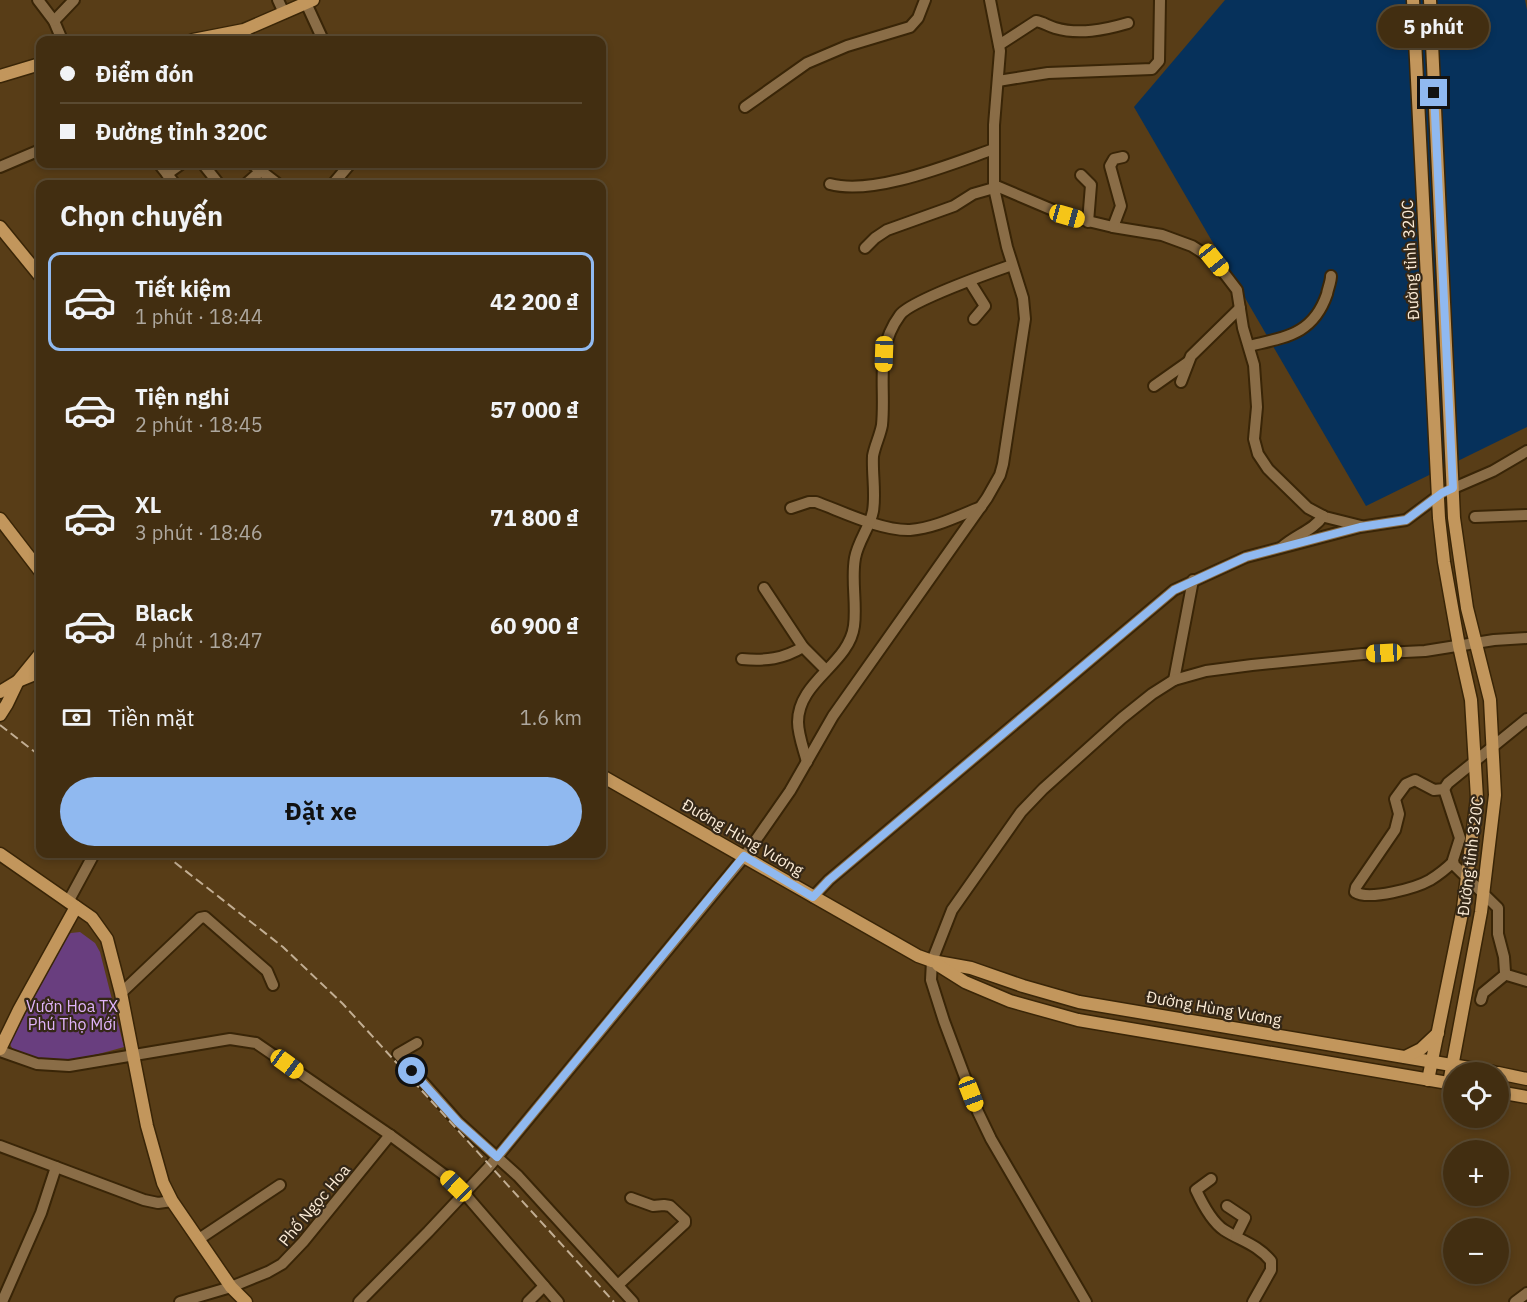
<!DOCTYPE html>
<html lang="vi">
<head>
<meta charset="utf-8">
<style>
  body { margin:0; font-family:"IBM Plex Sans",sans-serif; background:#49361a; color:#f1f3f6; height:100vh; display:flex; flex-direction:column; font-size:22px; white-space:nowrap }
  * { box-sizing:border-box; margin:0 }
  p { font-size:20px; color:#aea89f }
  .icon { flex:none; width:33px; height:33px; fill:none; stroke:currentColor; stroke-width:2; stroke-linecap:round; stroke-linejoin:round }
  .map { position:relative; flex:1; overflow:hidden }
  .side { position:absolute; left:36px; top:180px; width:570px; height:678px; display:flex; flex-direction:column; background:#422e11; border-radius:12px; box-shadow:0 3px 9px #0003,0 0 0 2px #5a4a31 }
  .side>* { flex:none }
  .banner { position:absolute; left:36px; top:36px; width:570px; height:132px; border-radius:12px; box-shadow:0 3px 9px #0003,0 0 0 2px #5a4a31; display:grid; align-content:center; height:132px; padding:0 24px; background:#422e11 }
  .controls { position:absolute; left:1443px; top:1062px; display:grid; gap:12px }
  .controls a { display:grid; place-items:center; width:66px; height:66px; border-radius:50%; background:#422e11; box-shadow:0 3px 9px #0003,0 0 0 2px #5a4a31; font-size:30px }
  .end { position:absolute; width:27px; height:27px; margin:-14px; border:8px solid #90b9f0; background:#111; box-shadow:0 0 0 3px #111 }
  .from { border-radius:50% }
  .bubble { position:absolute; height:42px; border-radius:21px; background:#422e11; box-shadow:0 3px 9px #0003,0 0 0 2px #5a4a31; font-size:20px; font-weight:700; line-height:42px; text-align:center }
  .car { position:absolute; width:18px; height:36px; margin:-18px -9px; border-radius:8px; box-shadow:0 0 4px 2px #0007; background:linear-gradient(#f5c518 24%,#345 0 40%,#f5c518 0 76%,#345 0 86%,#f5c518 0) }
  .banner b { display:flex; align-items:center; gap:21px; height:57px; font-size:22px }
  .banner b+b { border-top:2px solid #5a4a31 }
  .banner i { width:15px; height:15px; background:#f1f3f6 }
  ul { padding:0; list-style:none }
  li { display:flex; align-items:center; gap:18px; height:99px; margin:0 12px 9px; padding:0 12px; border:3px solid transparent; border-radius:12px }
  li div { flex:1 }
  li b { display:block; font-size:22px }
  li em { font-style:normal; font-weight:700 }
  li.selected { border-color:#90b9f0 }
  li>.icon { width:54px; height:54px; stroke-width:1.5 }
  h2 { padding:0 24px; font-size:27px; line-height:72px }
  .pay { display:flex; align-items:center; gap:15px; height:66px; padding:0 24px; font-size:22px }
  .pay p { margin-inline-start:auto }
  .button { display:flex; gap:12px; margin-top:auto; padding:12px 24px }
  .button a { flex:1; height:69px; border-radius:36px; background:#90b9f0; color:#111; font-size:24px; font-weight:700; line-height:69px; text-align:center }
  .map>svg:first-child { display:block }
</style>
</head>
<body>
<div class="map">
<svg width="1527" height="1302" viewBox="0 0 1527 1302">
  <rect width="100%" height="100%" fill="#583d17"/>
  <path fill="#693e7f" d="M80,932L95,943L100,952L124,1047C98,1054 68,1064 40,1059C31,1057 22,1053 13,1050L10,1044L64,938L71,933Z"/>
  <polygon fill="#06315b" points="1225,0 1525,0 1527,10 1527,427 1366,506 1134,107"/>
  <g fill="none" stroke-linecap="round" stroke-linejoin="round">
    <g stroke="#392507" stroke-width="14">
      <g id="minor">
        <polyline points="38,0 54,21 62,40"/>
        <polyline points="278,0 284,13"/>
        <polyline points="306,3 323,40"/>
        <polyline points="54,21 74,0"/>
        <polyline points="244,30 248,40"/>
        <path d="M999,45L1036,21C1043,22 1048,26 1055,28C1079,35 1104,30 1128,23"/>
        <polyline points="998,81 1048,73 1152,69 1159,61 1160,0"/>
        <polyline points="745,107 807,63 847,46 910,27 918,18 925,0"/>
        <polyline points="159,164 175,184"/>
        <polyline points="203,164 219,184"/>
        <polyline points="252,164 278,184"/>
        <polyline points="0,167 40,150"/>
        <polyline points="167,174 181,164"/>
        <polyline points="1081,175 1091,185 1088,222"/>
        <polyline points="246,184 262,170"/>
        <polyline points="333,184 350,164"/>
        <path d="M830,184C874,196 951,164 994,149"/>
        <polyline points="994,185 1067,216 1113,227 1162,235 1192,246 1214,260 1237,290 1243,328 1254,365 1257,407 1254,439 1258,454 1268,469 1308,508 1325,517 1361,526"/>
        <polyline points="1113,227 1121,206 1110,166 1114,159 1123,157"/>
        <polyline points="865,248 875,238 887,230 954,206 973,194 994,188"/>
        <polyline points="970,282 985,306 974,319"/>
        <path d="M1249,346C1285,337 1313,335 1327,294C1328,288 1331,282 1331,276"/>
        <polyline points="1181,382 1191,356 1240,308"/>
        <polyline points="1154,386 1188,362"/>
        <path d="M791,508L809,502H816C843,512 882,531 910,530C935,528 958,516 981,507"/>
        <polyline points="1475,517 1527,515"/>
        <path d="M1282,547C1295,535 1314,530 1323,516"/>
        <polyline points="764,588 803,647 826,670"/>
        <path d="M742,659C766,661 783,659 803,647"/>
        <polyline points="1174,680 1193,580"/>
        <path d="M807,762C804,750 798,735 798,722C798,681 849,664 854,626C857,603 851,580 855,558C858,541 870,527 873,511C876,493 872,474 873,456C875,445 880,436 882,425C886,385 874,350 900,315C910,301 992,272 1012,265"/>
        <polyline points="1444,789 1460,838 1453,860 1454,865 1498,908 1498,934 1504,957 1505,972 1507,975 1527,981"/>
        <path d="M1453,862C1446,869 1438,875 1430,880C1416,888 1369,901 1355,892L1356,887L1395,830L1399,814L1395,799L1406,784L1415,780L1434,790L1444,789L1448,783L1527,719"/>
        <polyline points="813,897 829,880 1174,590 1246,557 1360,527 1406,520 1442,493 1493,471 1527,451"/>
        <polyline points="68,902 94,854"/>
        <polyline points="121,993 200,918 205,917 267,971 273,985"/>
        <polyline points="1481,1000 1483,993 1506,974"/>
        <polyline points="417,1043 398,1054 458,1122 518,1176 633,1302"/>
        <polyline points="0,1051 37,1064 69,1066 230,1039 256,1043 390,1135 447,1177 465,1194 558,1302"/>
        <polyline points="0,1146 144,1200 158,1203 172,1201"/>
        <path d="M1211,1179L1196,1190C1202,1203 1212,1222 1224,1230C1241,1241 1257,1244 1271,1261V1270L1253,1302"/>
        <polyline points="1227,1206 1245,1218 1236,1236"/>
        <polyline points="199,1239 280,1185"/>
        <polyline points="618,1285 685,1223 685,1220 670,1206 664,1205 653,1206 631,1198"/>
        <polyline points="2,1302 41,1213 56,1167"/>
        <polyline points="180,1302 231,1287 268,1272 282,1264 303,1242 390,1135"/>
        <polyline points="359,1302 428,1232 488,1168 744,857 790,791 833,716 987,498 1000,475 1003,464 1025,319 1023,298 1007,247 994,188 994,125 1000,51 990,0"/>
        <polyline points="528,1302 544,1286"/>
        <polyline points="1086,1302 991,1139 978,1112 944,1021 931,980 932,961 952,910 1021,812 1043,789 1122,718 1152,694 1174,680 1206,671 1252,665 1363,654 1425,651 1494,640 1527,638"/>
        <polyline points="1515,1302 1527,1293"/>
      </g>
    </g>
    <g stroke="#392507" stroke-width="15">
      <g id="major">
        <polyline points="1413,0 1439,518 1444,562 1459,646 1471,700 1477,798 1463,908 1428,1080"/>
        <polyline points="1430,0 1454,518 1467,608 1490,700 1495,795 1481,912 1449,1083"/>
        <polyline points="193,40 244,30 313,0"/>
        <polyline points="0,76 40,64"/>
        <polyline points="0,227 40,276"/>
        <polyline points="0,519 40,571"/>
        <polyline points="0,692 18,681 40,672"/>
        <polyline points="0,715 7,704 18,681 40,654"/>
        <polyline points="602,776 918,956 932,961 971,968 1023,986 1079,1002 1493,1072"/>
        <polyline points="0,854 92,918 107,939 121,993 147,1126 163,1183 172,1201 231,1287 246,1302"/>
        <polyline points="938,965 965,982 1010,1001 1078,1020 1454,1084"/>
        <polyline points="0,1049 19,1010 76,907"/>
        <polyline points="1405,1057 1421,1049 1438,1033"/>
        <polyline points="1498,1073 1527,1079"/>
        <polyline points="1498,1092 1527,1097"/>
      </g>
    </g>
    <use href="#minor" stroke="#8a6d47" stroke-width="10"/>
    <use href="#major" stroke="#c2965c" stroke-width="12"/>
    <g stroke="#c2ae93" stroke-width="2" stroke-dasharray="9 4.5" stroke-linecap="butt">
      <polyline points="0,725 40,756"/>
      <polyline points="164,854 283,947 343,1004 614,1302"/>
    </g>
  </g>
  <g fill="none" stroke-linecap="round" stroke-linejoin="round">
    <polyline stroke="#90b9f0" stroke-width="8" points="412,1071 458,1122 497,1157 744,856 813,897 829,880 1174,590 1246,557 1360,527 1406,520 1442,493 1453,488 1434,93"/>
  </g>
  <g text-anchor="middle" stroke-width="4.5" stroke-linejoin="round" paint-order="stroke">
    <g font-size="16" fill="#fbebd6" stroke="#342717">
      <text transform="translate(1410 260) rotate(-93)" y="6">Đường tỉnh 320C</text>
      <text transform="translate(743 837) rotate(30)" y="6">Đường Hùng Vương</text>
      <text transform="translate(1470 856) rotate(-83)" y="6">Đường tỉnh 320C</text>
      <text transform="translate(1214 1008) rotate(10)" y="6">Đường Hùng Vương</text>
      <text transform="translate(314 1205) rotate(-50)" y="6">Phố Ngọc Hoa</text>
    </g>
    <g font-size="16" fill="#dfb3f9" stroke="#342717">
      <text x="72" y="1012">Vườn Hoa TX<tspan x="72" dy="18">Phú Thọ Mới</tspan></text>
    </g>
  </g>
</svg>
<div class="controls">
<a><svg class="icon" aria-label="locate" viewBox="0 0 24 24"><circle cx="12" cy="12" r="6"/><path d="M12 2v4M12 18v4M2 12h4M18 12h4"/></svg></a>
<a>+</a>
<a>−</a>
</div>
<i class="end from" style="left:412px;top:1071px"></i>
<i class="end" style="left:1434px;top:93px"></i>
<div class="bubble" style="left:1378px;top:6px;width:111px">5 phút</div>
<i class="car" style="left:1067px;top:216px;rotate:106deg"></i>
<i class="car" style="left:1214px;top:260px;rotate:141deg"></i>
<i class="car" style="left:884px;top:354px;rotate:182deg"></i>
<i class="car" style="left:1384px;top:653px;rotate:267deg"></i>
<i class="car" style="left:287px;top:1064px;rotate:126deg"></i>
<i class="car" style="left:971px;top:1094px;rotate:159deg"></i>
<i class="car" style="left:456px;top:1186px;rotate:314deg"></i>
<div class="banner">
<b><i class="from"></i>Điểm đón</b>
<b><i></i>Đường tỉnh 320C</b>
</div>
<section class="side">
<h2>Chọn chuyến</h2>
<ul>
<li class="selected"><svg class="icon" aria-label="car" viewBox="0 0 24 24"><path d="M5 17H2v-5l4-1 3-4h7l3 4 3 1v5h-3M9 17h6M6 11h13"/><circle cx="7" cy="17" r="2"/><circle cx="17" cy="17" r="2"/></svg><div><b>Tiết kiệm</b><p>1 phút · 18:44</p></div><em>42 200 ₫</em></li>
<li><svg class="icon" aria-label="car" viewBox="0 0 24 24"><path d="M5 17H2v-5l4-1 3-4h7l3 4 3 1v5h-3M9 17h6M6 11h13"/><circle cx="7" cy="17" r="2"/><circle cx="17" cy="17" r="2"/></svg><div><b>Tiện nghi</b><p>2 phút · 18:45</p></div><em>57 000 ₫</em></li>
<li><svg class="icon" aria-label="car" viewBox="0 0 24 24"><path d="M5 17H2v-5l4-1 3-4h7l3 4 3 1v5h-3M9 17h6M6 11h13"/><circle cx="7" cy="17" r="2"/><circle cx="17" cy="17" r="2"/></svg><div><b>XL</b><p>3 phút · 18:46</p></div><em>71 800 ₫</em></li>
<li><svg class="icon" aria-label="car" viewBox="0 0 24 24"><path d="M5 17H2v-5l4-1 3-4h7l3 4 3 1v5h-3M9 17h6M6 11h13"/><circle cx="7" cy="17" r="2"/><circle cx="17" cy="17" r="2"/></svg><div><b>Black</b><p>4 phút · 18:47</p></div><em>60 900 ₫</em></li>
</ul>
<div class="pay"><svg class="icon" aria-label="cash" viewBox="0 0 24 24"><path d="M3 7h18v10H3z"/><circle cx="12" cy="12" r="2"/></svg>Tiền mặt<p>1.6 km</p></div>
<div class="button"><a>Đặt xe</a></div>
</section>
</div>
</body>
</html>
